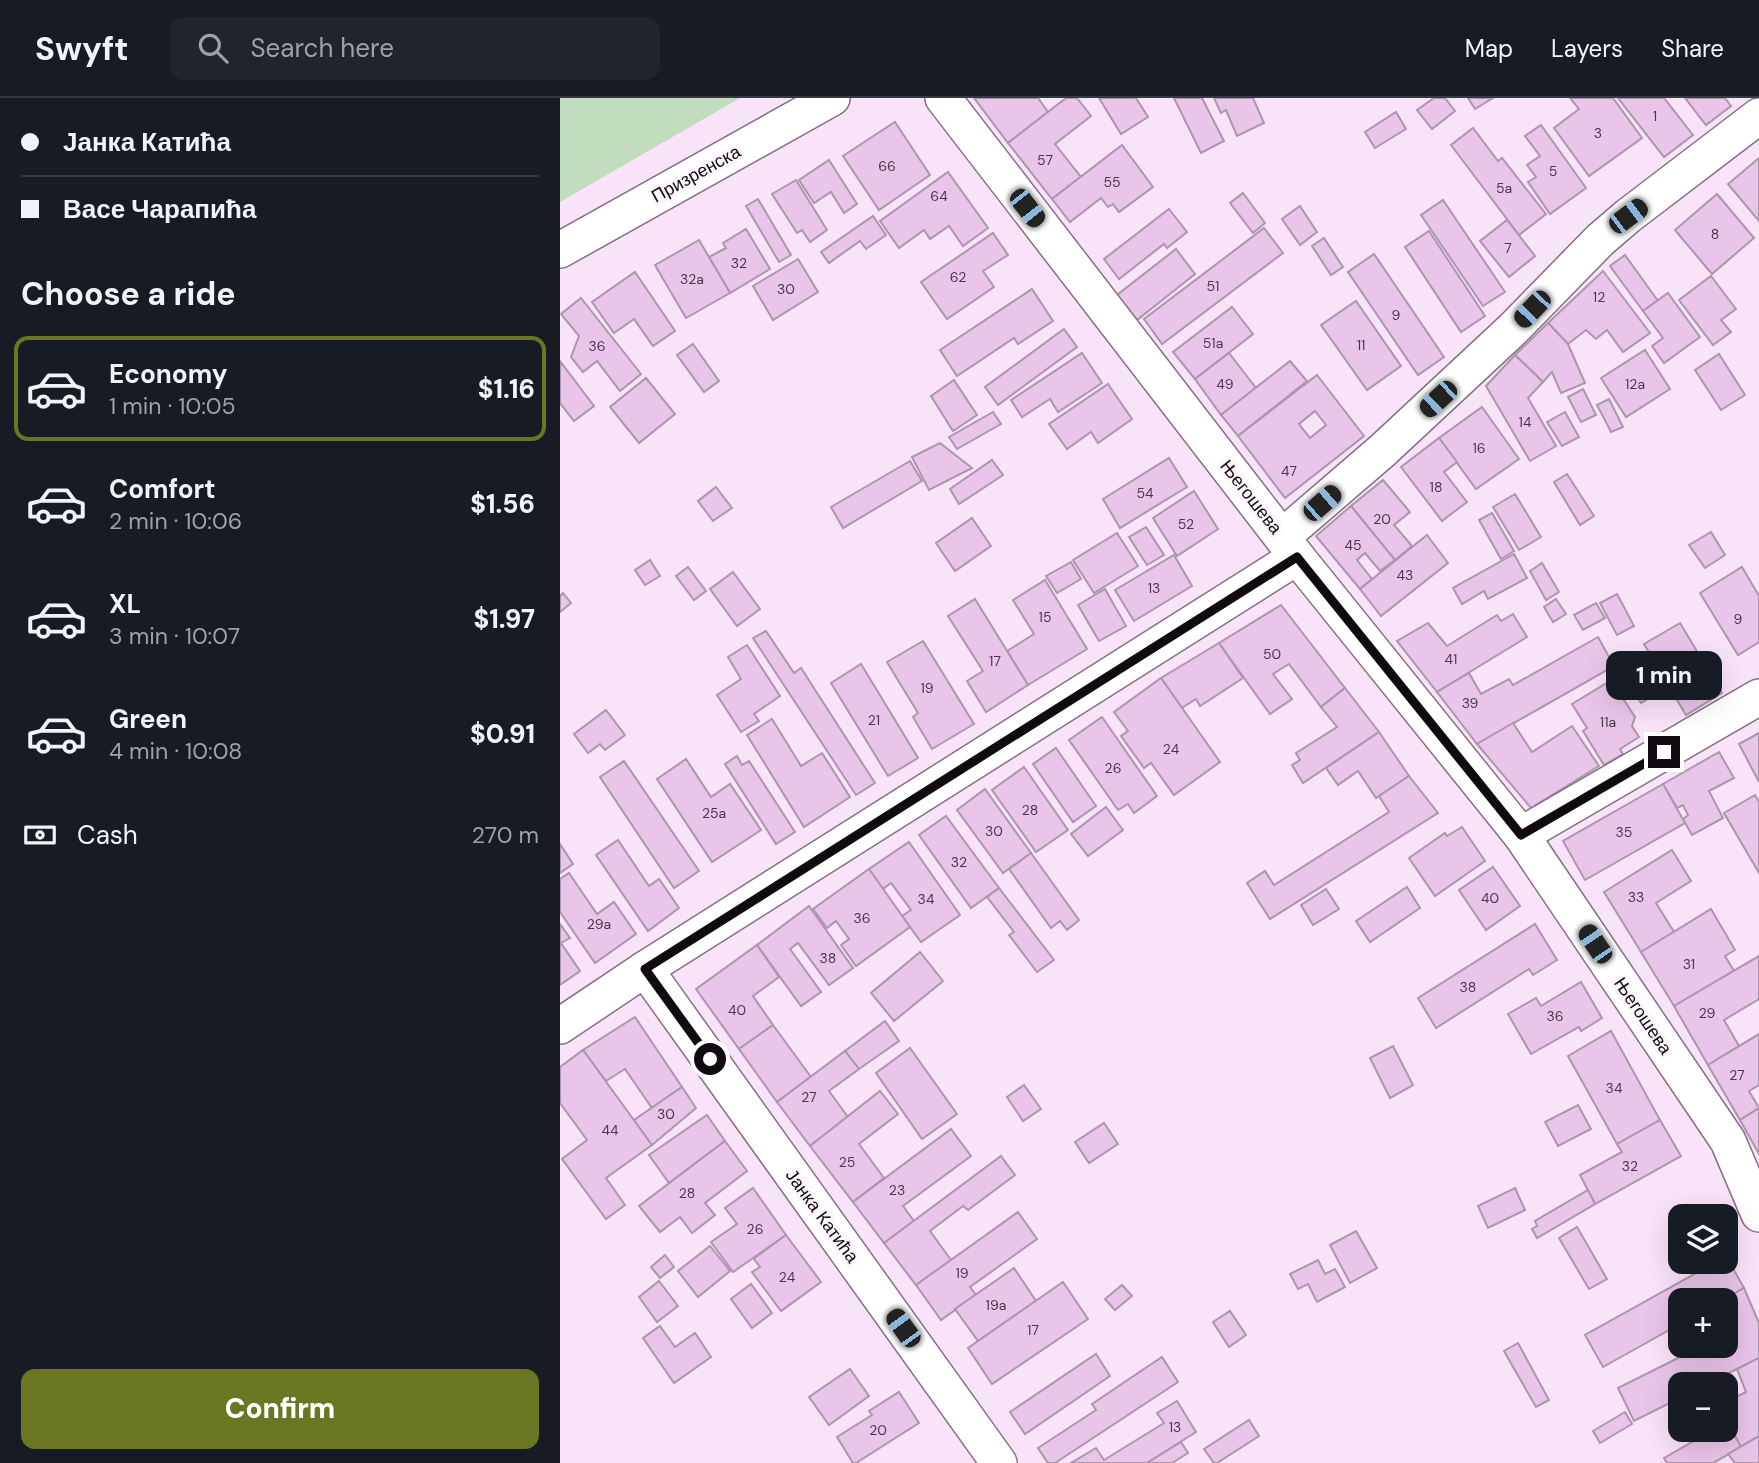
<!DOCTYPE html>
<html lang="en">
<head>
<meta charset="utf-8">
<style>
  body { margin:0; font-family:"DM Sans",sans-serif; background:#20242c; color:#f1f3f6; height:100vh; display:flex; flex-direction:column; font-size:26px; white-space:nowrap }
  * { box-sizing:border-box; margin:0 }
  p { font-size:23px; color:#9ea1a6 }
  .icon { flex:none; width:38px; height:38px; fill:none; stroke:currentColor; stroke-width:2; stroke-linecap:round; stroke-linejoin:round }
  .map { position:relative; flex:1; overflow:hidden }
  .panel { display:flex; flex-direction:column; background:#171b24; width:560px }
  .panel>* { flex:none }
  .hud { display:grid; align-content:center; height:154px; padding:0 21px; background:#171b24 }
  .buttons { position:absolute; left:1108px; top:1106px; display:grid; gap:14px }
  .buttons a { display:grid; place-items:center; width:70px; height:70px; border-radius:14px; background:#171b24; box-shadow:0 7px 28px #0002; font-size:35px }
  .end { position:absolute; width:32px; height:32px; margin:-16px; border:9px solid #110a11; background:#fff; box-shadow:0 0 0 4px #fff }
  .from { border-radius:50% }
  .bubble { position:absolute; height:49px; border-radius:14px; background:#171b24; box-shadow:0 7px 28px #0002; font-size:23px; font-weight:800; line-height:49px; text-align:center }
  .car { position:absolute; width:21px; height:42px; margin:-21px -10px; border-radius:9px; box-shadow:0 0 5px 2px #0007; background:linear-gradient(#222 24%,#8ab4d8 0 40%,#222 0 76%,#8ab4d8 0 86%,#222 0) }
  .hud b { display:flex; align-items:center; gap:24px; height:66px; font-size:26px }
  .hud b+b { border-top:2px solid #363941 }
  .hud i { width:18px; height:18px; background:#f1f3f6 }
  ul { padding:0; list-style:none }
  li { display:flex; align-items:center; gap:21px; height:105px; margin:0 14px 10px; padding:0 7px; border:4px solid transparent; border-radius:14px }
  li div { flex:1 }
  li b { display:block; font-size:26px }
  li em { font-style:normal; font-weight:800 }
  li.selected { border-color:#6a7622 }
  li>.icon { width:63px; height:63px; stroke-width:1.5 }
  h2 { padding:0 21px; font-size:32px; line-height:84px }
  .pay { display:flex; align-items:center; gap:18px; height:77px; padding:0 21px; font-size:26px }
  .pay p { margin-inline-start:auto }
  .cta { display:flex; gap:14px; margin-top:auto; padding:14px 21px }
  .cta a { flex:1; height:80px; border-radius:14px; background:#6a7622; color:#fff; font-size:28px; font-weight:800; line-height:80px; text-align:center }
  header { display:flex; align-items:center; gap:42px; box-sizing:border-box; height:98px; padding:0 35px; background:#171b24; border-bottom:2px solid #363941 }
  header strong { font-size:33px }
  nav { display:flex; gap:38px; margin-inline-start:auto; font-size:24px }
  .search { width:490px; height:63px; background:#20242c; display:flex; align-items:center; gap:18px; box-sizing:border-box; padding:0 24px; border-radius:14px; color:#9ea1a6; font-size:26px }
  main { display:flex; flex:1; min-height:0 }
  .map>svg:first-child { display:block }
</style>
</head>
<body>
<header>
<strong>Swyft</strong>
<div class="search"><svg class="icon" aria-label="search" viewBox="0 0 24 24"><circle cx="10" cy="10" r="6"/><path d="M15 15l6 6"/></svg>Search here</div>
<nav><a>Map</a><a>Layers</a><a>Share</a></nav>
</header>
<main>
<section class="panel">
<div class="hud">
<b><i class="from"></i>Јанка Катића</b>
<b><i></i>Васе Чарапића</b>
</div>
<h2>Choose a ride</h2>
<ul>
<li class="selected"><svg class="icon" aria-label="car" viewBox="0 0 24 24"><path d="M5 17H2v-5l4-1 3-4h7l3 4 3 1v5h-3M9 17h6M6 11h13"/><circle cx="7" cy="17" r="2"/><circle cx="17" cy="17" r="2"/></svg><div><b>Economy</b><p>1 min · 10:05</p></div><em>$1.16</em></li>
<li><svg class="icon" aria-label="car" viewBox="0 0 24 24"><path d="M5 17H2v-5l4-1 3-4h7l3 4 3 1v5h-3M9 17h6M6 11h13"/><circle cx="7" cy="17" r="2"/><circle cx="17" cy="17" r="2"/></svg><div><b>Comfort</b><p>2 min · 10:06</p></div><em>$1.56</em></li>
<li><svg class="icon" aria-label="car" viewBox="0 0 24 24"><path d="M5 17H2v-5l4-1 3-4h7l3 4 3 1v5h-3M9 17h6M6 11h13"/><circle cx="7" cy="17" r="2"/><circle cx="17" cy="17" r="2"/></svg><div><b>XL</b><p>3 min · 10:07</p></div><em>$1.97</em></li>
<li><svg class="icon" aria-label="car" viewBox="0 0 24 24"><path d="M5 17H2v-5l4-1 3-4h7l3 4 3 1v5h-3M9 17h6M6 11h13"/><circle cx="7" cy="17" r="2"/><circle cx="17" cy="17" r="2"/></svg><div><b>Green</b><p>4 min · 10:08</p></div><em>$0.91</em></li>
</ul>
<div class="pay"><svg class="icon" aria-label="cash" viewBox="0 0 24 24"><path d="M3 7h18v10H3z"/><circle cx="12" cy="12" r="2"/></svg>Cash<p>270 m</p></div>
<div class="cta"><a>Confirm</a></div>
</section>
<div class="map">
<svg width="1199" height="1365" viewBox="0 0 1199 1365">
  <rect width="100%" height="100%" fill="#f9e3f9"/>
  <polygon fill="#c2dcbe" points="0,0 180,0 0,104"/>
  <g fill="#eac5ea" stroke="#ab97ab" stroke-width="2" fill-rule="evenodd">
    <polygon points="414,0 478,0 488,14 448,45"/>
    <polygon points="506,0 517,0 531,18 495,46 521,79 492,101 448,45"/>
    <polygon points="539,0 576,0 588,19 561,36"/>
    <polygon points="614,0 642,0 664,43 641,55"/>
    <polygon points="654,0 693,0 704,25 677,38 666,12 661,15"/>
    <polygon points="874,0 885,0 895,13 872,31 857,12"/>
    <polygon points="908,0 933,0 915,11"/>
    <polygon points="1010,0 1053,0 1082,40 1029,78 994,30 1019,11"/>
    <polygon points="1058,0 1104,0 1133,37 1104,59"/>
    <polygon points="1125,0 1165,0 1171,8 1146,27"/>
    <polygon points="836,14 846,31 815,50 805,34"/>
    <polygon points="335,24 370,77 319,112 283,58"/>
    <polygon points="981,27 1026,90 990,116 968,84 976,79 967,67 980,58 965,38"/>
    <polygon points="913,30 938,63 942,60 986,116 959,137 891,47"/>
    <polygon points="562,47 593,89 559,114 553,106 548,109 541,100 510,124 492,101"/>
    <polygon points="1199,60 1199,123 1168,86"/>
    <polygon points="269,62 297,106 284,115 271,94 254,105 239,82"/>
    <polygon points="388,74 428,130 403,148 389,128 370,141 364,132 339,150 320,123"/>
    <polygon points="236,82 267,132 250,144 242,132 237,135 212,96"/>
    <polygon points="683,95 705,125 693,135 670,105"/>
    <polygon points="1157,96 1194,140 1152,176 1115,132"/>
    <polygon points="198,101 231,157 219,164 186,108"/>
    <polygon points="883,102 945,194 923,208 861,117"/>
    <polygon points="740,108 757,134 740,147 722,121"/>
    <polygon points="609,111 627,134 607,150 604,146 559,181 544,161"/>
    <polygon points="313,118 326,137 306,151 300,143 269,165 261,154"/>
    <polygon points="947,122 975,158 949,179 920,143"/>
    <polygon points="704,130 723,155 602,246 584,221"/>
    <polygon points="186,131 210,171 170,195 149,159 166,150 163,145"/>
    <polygon points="869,133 925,218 901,234 845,149"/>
    <polygon points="433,135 448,157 423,173 434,189 387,221 361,184"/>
    <polygon points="764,140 783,169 771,177 752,148"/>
    <polygon points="139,142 170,195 126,220 95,167"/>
    <polygon points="616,151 635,176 577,222 557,197"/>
    <polygon points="814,156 884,259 858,277 788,174"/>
    <polygon points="1065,157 1098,203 1083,213 1050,168"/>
    <polygon points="238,161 258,194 213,222 193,188"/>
    <polygon points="1043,173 1090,235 1063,254 1047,232 1036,241 1026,232 1008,246 988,225"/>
    <polygon points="75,174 115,233 93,248 74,221 54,235 32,204"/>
    <polygon points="1151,178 1176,211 1161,222 1171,234 1153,247 1119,202"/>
    <polygon points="472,191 493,223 458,246 454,240 397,278 380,252"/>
    <polygon points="1108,195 1140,239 1104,265 1092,248 1103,240 1083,213"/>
    <polygon points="21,200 81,276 60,293 37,263 23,274 11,259 19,238 1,216"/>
    <polygon points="796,203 841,268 807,292 761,227"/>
    <polygon points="672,209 693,236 635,281 613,254"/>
    <polygon points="988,225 1008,246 1025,285 1001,295 992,274 983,284 955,257"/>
    <polygon points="504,231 517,249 438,307 425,289"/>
    <polygon points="133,246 159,283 144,294 117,257"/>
    <polygon points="1085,252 1110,291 1066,319 1041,280"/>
    <polygon points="522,255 542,285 498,314 490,301 462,319 451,302"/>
    <polygon points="669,255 696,290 661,317 635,281"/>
    <polygon points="1159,256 1185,297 1161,312 1135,272"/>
    <polygon points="955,257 983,284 968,300 996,348 970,363 926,288"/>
    <polygon points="0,263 34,308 14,323 0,305"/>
    <polygon points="730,263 747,283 678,338 661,317"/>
    <path d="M757,277L804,338L725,400L678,338ZM755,313L766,327L750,340L739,326Z"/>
    <polygon points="86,280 115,316 79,345 50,309"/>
    <polygon points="394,282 417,317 393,333 371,298"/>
    <polygon points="548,286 572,321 538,345 531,334 507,351 489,326"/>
    <polygon points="1023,291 1036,317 1021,324 1008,299"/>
    <polygon points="1049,301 1063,329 1051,334 1037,307"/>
    <polygon points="922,309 959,361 916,391 879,340"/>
    <polygon points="433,314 441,326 397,351 389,339"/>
    <polygon points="1005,314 1019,339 1002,348 987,324"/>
    <polygon points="879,340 897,364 884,374 907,404 882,423 841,369"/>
    <polygon points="380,345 412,370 369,392 352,359"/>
    <polygon points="609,360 627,389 560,430 543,401"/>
    <polygon points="432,362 443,377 399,406 390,391"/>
    <polygon points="350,363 362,383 283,430 271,409"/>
    <polygon points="1007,376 1034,418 1020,427 994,384"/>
    <polygon points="823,382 850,414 834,427 852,448 835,462 791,408"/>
    <polygon points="156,389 172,410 153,423 138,403"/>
    <polygon points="634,393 658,431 617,458 593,420"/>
    <polygon points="955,396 981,439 959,452 933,409"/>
    <polygon points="791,408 835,462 820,473 805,455 797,462 812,481 800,491 756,438"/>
    <polygon points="932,415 954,453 941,461 919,422"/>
    <polygon points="412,420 431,448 395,473 376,445"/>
    <polygon points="586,429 604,457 587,467 569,439"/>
    <polygon points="1151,434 1165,457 1145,470 1129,447"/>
    <polygon points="557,435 578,468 534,495 513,462"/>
    <polygon points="867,437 888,465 821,518 800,491"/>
    <polygon points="954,456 967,480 928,501 924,493 902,506 893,490"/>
    <polygon points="614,457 632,488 574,523 555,492"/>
    <polygon points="90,462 100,478 85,487 75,472"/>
    <polygon points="511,464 521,481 497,495 486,478"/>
    <polygon points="982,465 999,494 986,502 970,473"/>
    <polygon points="128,469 146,493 134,502 116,478"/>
    <polygon points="1182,469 1199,498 1199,544 1178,557 1140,495"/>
    <polygon points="173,474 200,511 177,528 150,491"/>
    <polygon points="485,482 527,551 468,587 447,553 474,536 453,502"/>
    <polygon points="545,491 566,528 539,543 518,507"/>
    <polygon points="3,495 11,505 0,514 0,498"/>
    <polygon points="1057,496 1074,528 1057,537 1040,505"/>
    <polygon points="415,501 468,587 426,614 407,583 423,573 388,518"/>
    <polygon points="996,501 1006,516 993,524 984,509"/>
    <polygon points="1036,505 1045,520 1023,532 1014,517"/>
    <polygon points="721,507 785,590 761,609 729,566 713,576 732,601 710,616 659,545"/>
    <polygon points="953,516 967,539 877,594 837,543 868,525 887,548 937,517 941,523"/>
    <polygon points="1120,525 1162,595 1126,617 1084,546"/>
    <polygon points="206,533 234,575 241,570 315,685 296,697 193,540"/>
    <polygon points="1038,539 1054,568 917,646 877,594 909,575 921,596 949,581 953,587"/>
    <polygon points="363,543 414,626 372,651 353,619 358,615 327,564"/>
    <polygon points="659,545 683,580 640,608 636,601 622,610 601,580"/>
    <polygon points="187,547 220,598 194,616 199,623 181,634 157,597 181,581 168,559"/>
    <polygon points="1086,559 1105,590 1081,605 1062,573"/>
    <polygon points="301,566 358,660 328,678 271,585"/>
    <polygon points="601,580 660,664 614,697 591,665 584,670 561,638 568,633 554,614"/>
    <polygon points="1053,585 1075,619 1072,628 1079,639 1060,651 1063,656 1044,667 1023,633 1027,630 1012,606 1045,586"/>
    <polygon points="785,590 819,634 743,685 732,667 740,662 736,655 777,629 761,609"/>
    <polygon points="46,612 65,637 45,652 40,646 28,655 14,636"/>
    <polygon points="542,619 597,698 574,715 568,706 558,712 509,642"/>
    <polygon points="212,621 241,668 262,655 290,699 244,729 187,637"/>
    <polygon points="953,625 972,654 1012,628 1039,668 971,710 917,646"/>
    <polygon points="819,634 849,678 816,700 798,673 778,687 766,670"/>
    <polygon points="1199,635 1199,684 1179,646"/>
    <polygon points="496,650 536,708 513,724 473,666"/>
    <polygon points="1159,654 1174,680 1149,693 1163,720 1132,737 1123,721 1128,717 1123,707 1117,710 1103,686"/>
    <polygon points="177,658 182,667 189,663 235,734 216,746 165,666"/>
    <polygon points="126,661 151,699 170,686 201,732 152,764 97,681"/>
    <polygon points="64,663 139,773 114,790 40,679"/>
    <polygon points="464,669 508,732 476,754 432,692"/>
    <polygon points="849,678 878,715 710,821 687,785 705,773 714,787 829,714 819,698"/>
    <polygon points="1103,686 1125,725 1025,782 1003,743"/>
    <polygon points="425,691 471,755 443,775 397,712"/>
    <polygon points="1195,697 1199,704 1199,775 1164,715"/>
    <polygon points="546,709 563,732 528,758 511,736"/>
    <polygon points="386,718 439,790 411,810 359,737"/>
    <polygon points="902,729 925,763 875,798 849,760 885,735 887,738"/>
    <polygon points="58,742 89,788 99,781 119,810 88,833 36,757"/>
    <polygon points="349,744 400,817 361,844 342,818 351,812 331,785 323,791 309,771"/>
    <polygon points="0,746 13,766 0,775"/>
    <polygon points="1112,752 1131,783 1096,805 1114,834 1081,854 1044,794"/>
    <polygon points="471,755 519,822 507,832 500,823 491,830 449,771"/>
    <polygon points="933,769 960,808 926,832 899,792"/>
    <polygon points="309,771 350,829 296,868 281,847 289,841 276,823 267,830 253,811"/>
    <polygon points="9,775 37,816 54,804 76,836 35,865 0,814 0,781"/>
    <polygon points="847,789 860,810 810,844 796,823"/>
    <polygon points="439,790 494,862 477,874 449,837 454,834 427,799"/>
    <polygon points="766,791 779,811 753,827 741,807"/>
    <polygon points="249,808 293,870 269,887 238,845 230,851 261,894 241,908 197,847"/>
    <polygon points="1151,811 1175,852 1165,858 1174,873 1114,908 1081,854"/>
    <polygon points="0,826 10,840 1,845 20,873 0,887"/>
    <polygon points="975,826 997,862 973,877 969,871 876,930 858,900"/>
    <polygon points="197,847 219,879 193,898 213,927 179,951 136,891"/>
    <polygon points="360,854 383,883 334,923 311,895"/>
    <polygon points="1199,858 1199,901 1164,922 1179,948 1148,967 1114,908"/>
    <polygon points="1021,884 1042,920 1021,933 1019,929 971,956 948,916 976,900 981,908"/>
    <polygon points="75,919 122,989 92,1010 65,971 46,983 23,952"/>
    <polygon points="325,923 339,943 299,971 285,953"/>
    <polygon points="213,927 251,979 217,1004 179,951"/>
    <polygon points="1051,933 1100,1022 1057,1046 1008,958"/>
    <polygon points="1199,936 1199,987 1189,993 1199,1010 1180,1022 1148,967"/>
    <polygon points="833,948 853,987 830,1000 810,960"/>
    <polygon points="350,950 397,1016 362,1041 316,975"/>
    <polygon points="23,952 92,1047 46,1080 65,1107 46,1121 2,1061 27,1042 0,1005 0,969"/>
    <polygon points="285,953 299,971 269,993 288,1019 250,1048 217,1004"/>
    <polygon points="464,987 481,1011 463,1023 447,999"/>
    <polygon points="122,989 136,1010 92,1047 74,1022"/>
    <polygon points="320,993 338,1016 299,1046 324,1080 293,1104 250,1048"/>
    <polygon points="1018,1007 1031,1031 998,1048 985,1024"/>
    <polygon points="1199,1010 1199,1056 1180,1022"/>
    <polygon points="147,1017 165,1043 109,1085 89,1057"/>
    <polygon points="1100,1022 1121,1058 1035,1106 1020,1077 1062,1054 1057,1046"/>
    <polygon points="544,1025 558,1046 529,1065 515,1044"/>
    <polygon points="391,1031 411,1058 343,1108 354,1123 324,1145 293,1104"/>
    <polygon points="165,1043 187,1073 145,1105 155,1117 132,1135 120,1119 100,1134 79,1108"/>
    <polygon points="441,1058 455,1077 408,1112 403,1108 370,1133 391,1162 356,1187 324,1145"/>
    <polygon points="193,1090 226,1137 173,1174 151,1144 177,1126 165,1110"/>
    <polygon points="955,1090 965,1112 928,1130 918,1108"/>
    <polygon points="1028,1092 1035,1106 977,1140 972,1131 977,1128 975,1123"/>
    <polygon points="458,1114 477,1141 410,1189 416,1197 381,1222 356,1187"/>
    <polygon points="1017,1129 1047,1181 1029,1191 999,1140"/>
    <polygon points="796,1133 817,1170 790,1185 770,1147"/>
    <polygon points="226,1137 261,1184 221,1213 192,1174 200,1169 194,1161 196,1159"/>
    <polygon points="150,1148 170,1173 138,1199 118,1173"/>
    <polygon points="105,1157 114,1169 100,1180 91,1169"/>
    <polygon points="1166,1158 1184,1190 1163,1202 1120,1202 1120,1226 1043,1269 1025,1237 1156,1164 1166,1164"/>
    <polygon points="758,1162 765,1176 775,1171 785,1189 757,1204 748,1186 738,1191 730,1176"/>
    <polygon points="454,1170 476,1203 418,1243 395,1211"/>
    <polygon points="99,1183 118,1208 97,1224 79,1199"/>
    <polygon points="503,1184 528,1221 432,1286 408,1250"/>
    <polygon points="191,1186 212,1215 192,1230 171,1201"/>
    <polygon points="562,1187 572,1198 555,1212 545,1201"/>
    <polygon points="1184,1190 1199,1225 1199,1260 1147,1286 1120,1286 1120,1300 1074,1323 1058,1290 1142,1248 1166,1248 1166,1202 1163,1202"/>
    <polygon points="670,1213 686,1237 669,1249 653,1224"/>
    <polygon points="100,1228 115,1249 135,1235 151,1259 114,1285 83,1240"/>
    <polygon points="958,1245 989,1302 976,1309 944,1253"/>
    <polygon points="536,1256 550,1278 465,1336 450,1314"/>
    <polygon points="602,1259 618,1284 495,1365 488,1365 478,1350 536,1312 532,1306"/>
    <polygon points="1199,1260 1199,1338 1181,1349 1166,1322 1166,1304 1186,1294 1177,1271"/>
    <polygon points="290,1271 309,1298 269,1327 249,1299"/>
    <polygon points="339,1294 359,1325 296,1365 293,1365 277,1339 312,1317 309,1313"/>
    <polygon points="617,1303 636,1334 587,1365 511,1365 536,1350 544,1362 604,1325 597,1315"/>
    <polygon points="1065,1314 1072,1326 1040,1345 1033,1333"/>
    <polygon points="689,1322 699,1338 657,1365 654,1365 644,1351"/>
    <polygon points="1166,1324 1167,1324 1181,1349 1153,1365 1107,1365 1104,1360 1153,1332 1166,1332"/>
    <polygon points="1199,1338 1199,1365 1175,1365 1168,1356"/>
    <polygon points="621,1344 628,1355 612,1365 587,1365"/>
  </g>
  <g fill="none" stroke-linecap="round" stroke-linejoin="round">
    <g stroke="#847084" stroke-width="38">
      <g id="minor">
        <polyline points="383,0 737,459 961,737 1168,1043 1199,1116"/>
        <polyline points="0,152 272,0"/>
        <polyline points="722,439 822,353 953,231 1040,142 1068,118 1199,18"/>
        <polyline points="961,737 1199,599"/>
        <polyline points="85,871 439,1365"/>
        <polyline points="0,928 85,871 737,459"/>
      </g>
    </g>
    <use href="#minor" stroke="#fff" stroke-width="35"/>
  </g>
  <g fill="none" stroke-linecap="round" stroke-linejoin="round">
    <polyline stroke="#110a11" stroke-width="9" points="150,961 85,871 737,459 961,737 1104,654"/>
  </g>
  <g text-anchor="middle" stroke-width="7" stroke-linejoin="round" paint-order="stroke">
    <g font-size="14" fill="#473947">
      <text x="1095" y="23">1</text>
      <text x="1038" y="40">3</text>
      <text x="485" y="67">57</text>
      <text x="327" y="73">66</text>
      <text x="993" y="78">5</text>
      <text x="552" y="89">55</text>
      <text x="944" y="95">5a</text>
      <text x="379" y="103">64</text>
      <text x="1155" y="141">8</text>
      <text x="948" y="155">7</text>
      <text x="179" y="170">32</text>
      <text x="398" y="184">62</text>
      <text x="132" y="186">32a</text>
      <text x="653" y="193">51</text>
      <text x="226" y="196">30</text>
      <text x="1039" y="204">12</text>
      <text x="836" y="222">9</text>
      <text x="653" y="250">51a</text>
      <text x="801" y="252">11</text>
      <text x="37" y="253">36</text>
      <text x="665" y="291">49</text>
      <text x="1075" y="291">12a</text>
      <text x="965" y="329">14</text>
      <text x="919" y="355">16</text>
      <text x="729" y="378">47</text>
      <text x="876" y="394">18</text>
      <text x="585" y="400">54</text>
      <text x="822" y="426">20</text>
      <text x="626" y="431">52</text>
      <text x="793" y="452">45</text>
      <text x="845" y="482">43</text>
      <text x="594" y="495">13</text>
      <text x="485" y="524">15</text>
      <text x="1178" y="526">9</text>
      <text x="712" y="561">50</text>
      <text x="891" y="566">41</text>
      <text x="435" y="568">17</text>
      <text x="367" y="595">19</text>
      <text x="910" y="610">39</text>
      <text x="314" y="627">21</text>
      <text x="1048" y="629">11a</text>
      <text x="611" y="656">24</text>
      <text x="553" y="675">26</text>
      <text x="470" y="717">28</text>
      <text x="154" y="720">25a</text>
      <text x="434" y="738">30</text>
      <text x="1064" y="739">35</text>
      <text x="399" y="769">32</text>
      <text x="1076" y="804">33</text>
      <text x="930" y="805">40</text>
      <text x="366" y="806">34</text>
      <text x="302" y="825">36</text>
      <text x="39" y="831">29a</text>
      <text x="268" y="865">38</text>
      <text x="1129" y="871">31</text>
      <text x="908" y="894">38</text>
      <text x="177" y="917">40</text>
      <text x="1147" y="920">29</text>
      <text x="995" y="923">36</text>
      <text x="1177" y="982">27</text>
      <text x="1054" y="995">34</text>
      <text x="249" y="1004">27</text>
      <text x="106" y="1021">30</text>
      <text x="50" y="1037">44</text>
      <text x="287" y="1069">25</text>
      <text x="1070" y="1073">32</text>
      <text x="337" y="1097">23</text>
      <text x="127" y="1100">28</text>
      <text x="195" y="1136">26</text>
      <text x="402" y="1180">19</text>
      <text x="227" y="1184">24</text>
      <text x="436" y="1212">19a</text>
      <text x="473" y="1237">17</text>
      <text x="615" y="1334">13</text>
      <text x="318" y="1337">20</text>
    </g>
    <g font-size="18" fill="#110a11" stroke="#fef5fe">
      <text transform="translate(136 76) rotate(-29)" y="6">Призренска</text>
      <text transform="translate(691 399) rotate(52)" y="6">Његошева</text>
      <text transform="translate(1083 918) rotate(56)" y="6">Његошева</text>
      <text transform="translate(262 1118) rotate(54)" y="6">Јанка Катића</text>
    </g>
  </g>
</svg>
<div class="buttons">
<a><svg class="icon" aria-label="layers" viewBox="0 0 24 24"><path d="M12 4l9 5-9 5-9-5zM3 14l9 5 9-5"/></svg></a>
<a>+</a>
<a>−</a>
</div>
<i class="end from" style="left:150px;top:961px"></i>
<i class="end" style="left:1104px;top:654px"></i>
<div class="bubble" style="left:1046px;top:553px;width:116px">1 min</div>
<i class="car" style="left:467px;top:110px;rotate:142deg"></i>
<i class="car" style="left:1068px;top:118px;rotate:53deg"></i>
<i class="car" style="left:972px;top:211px;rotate:224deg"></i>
<i class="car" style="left:878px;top:301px;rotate:227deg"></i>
<i class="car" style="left:762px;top:405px;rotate:49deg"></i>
<i class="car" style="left:1035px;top:846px;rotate:326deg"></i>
<i class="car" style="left:343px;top:1230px;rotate:324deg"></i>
</div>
</main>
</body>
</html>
